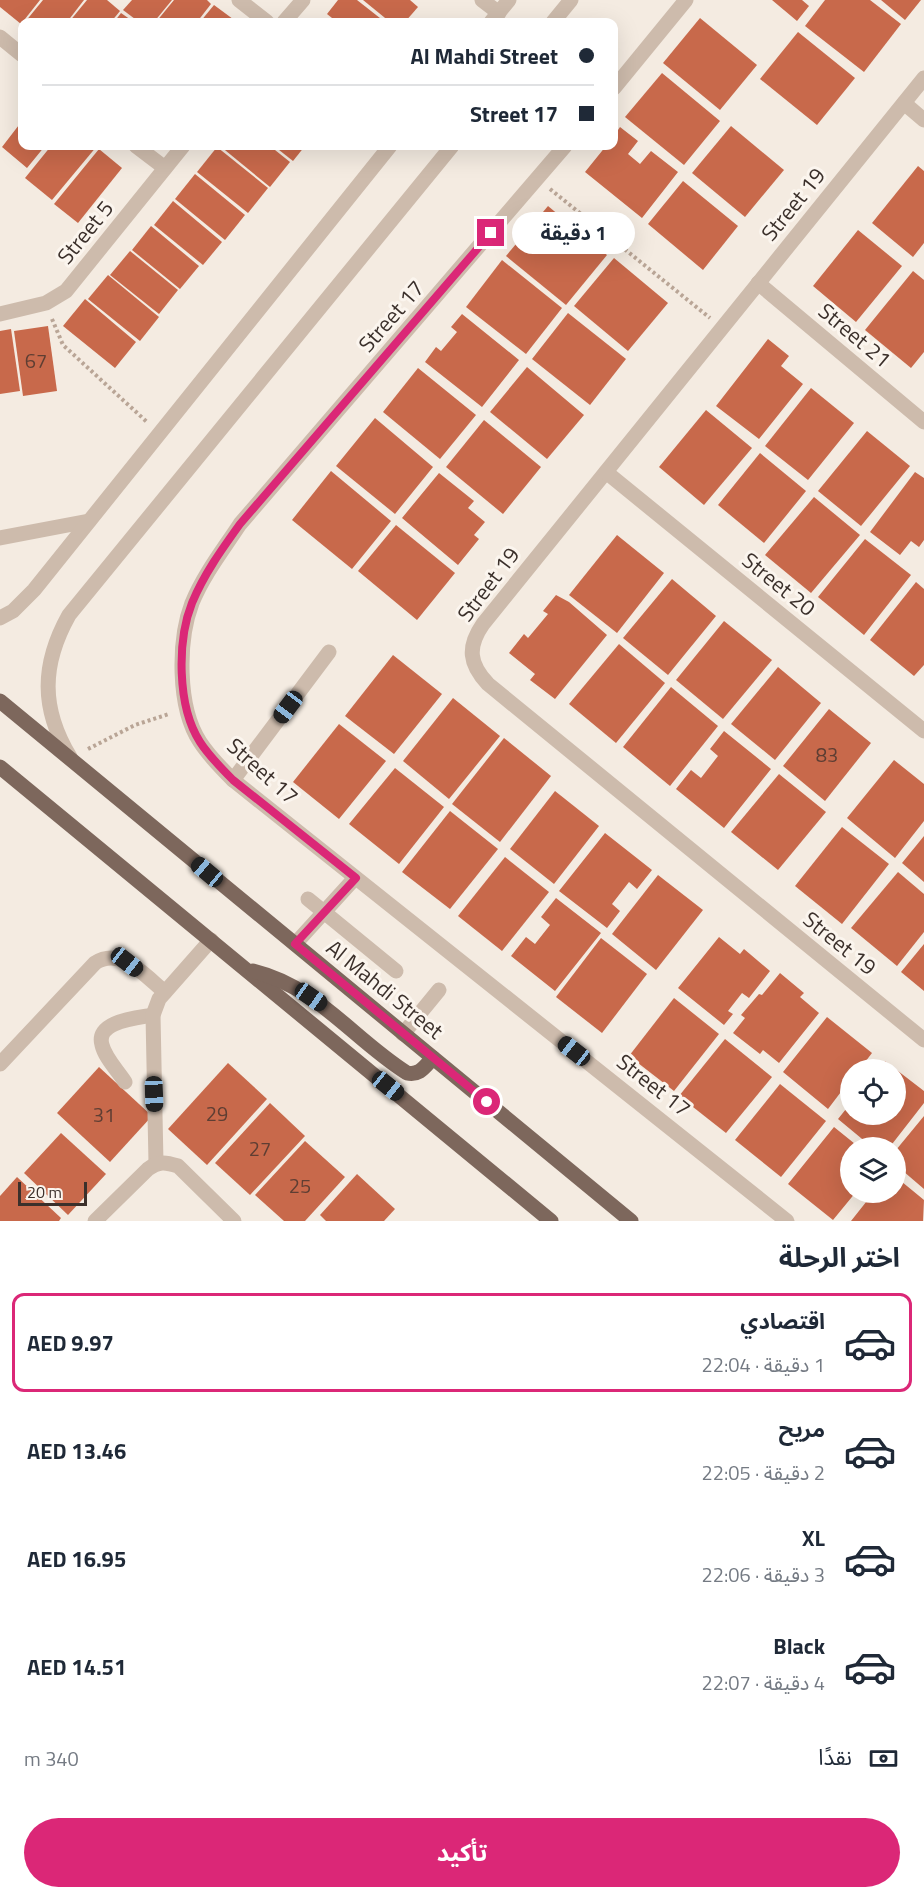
<!DOCTYPE html>
<html lang="ar">
<head>
<meta charset="utf-8">
<style>
  body { margin:0; font-family:"Titillium Web","Noto Sans Arabic",sans-serif; background:#f2f2f3; color:#1f2937; direction:rtl; height:100vh; display:flex; flex-direction:column; font-size:22px; white-space:nowrap }
  * { box-sizing:border-box; margin:0 }
  p { font-size:20px; color:#747a83 }
  .icon { flex:none; width:33px; height:33px; fill:none; stroke:currentColor; stroke-width:2; stroke-linecap:round; stroke-linejoin:round }
  .map { position:relative; height:1221px; overflow:hidden; direction:ltr }
  .side { display:flex; flex-direction:column; background:#fff; flex:1 }
  .side>* { flex:none }
  .banner { position:absolute; left:18px; top:18px; width:600px; height:132px; border-radius:12px; box-shadow:0 6px 24px #0002; direction:rtl; display:grid; align-content:center; height:132px; padding:0 24px; background:#fff }
  .controls { position:absolute; left:840px; top:1059px; display:grid; gap:12px }
  .controls a { display:grid; place-items:center; width:66px; height:66px; border-radius:50%; background:#fff; box-shadow:0 6px 24px #0002; font-size:30px }
  .scale { position:absolute; left:18px; bottom:15px; width:69px; box-sizing:border-box; padding-left:6px; border:3px solid #3b302b; border-top:0; font-size:16px; line-height:21px; white-space:nowrap; color:#3b302b; -webkit-text-stroke:4px #fbf5ee; paint-order:stroke }
  .end { position:absolute; width:27px; height:27px; margin:-14px; border:8px solid #db2777; background:#fff; box-shadow:0 0 0 3px #fff }
  .from { border-radius:50% }
  .bubble { position:absolute; height:42px; border-radius:21px; background:#fff; box-shadow:0 6px 24px #0002; font-size:20px; font-weight:700; line-height:42px; text-align:center; direction:rtl }
  .car { position:absolute; width:18px; height:36px; margin:-18px -9px; border-radius:8px; box-shadow:0 0 4px 2px #0007; background:linear-gradient(#222 24%,#8ab4d8 0 40%,#222 0 76%,#8ab4d8 0 86%,#222 0) }
  .banner b { display:flex; align-items:center; gap:21px; height:57px; font-size:22px }
  .banner b+b { border-top:2px solid #e0e1e3 }
  .banner i { width:15px; height:15px; background:#1f2937 }
  ul { padding:0; list-style:none }
  li { display:flex; align-items:center; gap:18px; height:99px; margin:0 12px 9px; padding:0 12px; border:3px solid transparent; border-radius:12px }
  li div { flex:1 }
  li b { display:block; font-size:22px }
  li em { font-style:normal; font-weight:700 }
  li.active { border-color:#db2777 }
  li>.icon { width:54px; height:54px; stroke-width:1.5 }
  h2 { padding:0 24px; font-size:27px; line-height:72px }
  .pay { display:flex; align-items:center; gap:15px; height:66px; padding:0 24px; font-size:22px }
  .pay p { margin-inline-start:auto }
  .action { display:flex; gap:12px; margin-top:auto; padding:12px 24px }
  .action a { flex:1; height:69px; border-radius:36px; background:#db2777; color:#fff; font-size:24px; font-weight:700; line-height:69px; text-align:center }
  .map>svg:first-child { display:block }
</style>
</head>
<body>
<div class="map">
<svg width="924" height="1221" viewBox="0 0 924 1221">
  <rect width="100%" height="100%" fill="#f4ebe1"/>
  <g fill="#c8694b">
    <polygon points="0,0 40,0 21,24 0,7"/>
    <polygon points="43,0 84,0 67,22 25,22"/>
    <polygon points="87,0 107,0 120,11 111,22 69,22"/>
    <polygon points="132,0 172,0 154,22 139,22 123,10"/>
    <polygon points="174,0 207,0 211,4 197,22 156,22"/>
    <polygon points="338,0 357,0 385,22 337,22 327,14"/>
    <polygon points="363,0 410,0 418,7 405,22 390,22"/>
    <polygon points="772,0 802,0 809,6 797,21"/>
    <polygon points="825,0 870,0 901,24 864,72 805,26"/>
    <polygon points="881,0 921,0 905,20"/>
    <polygon points="214,5 237,22 200,22"/>
    <polygon points="121,13 134,22 114,22"/>
    <polygon points="700,18 757,65 720,110 663,63"/>
    <polygon points="798,32 855,78 817,125 760,79"/>
    <polygon points="662,73 720,121 684,165 625,117"/>
    <polygon points="22,121 22,146 45,146 27,168 2,147"/>
    <polygon points="731,126 784,170 745,217 692,173"/>
    <polygon points="620,127 638,141 628,154 640,164 651,151 678,172 642,218 585,172 606,146 614,146 614,136"/>
    <polygon points="51,146 97,146 52,200 25,178"/>
    <polygon points="220,146 270,146 290,162 270,187"/>
    <polygon points="274,146 305,146 293,161"/>
    <polygon points="217,147 268,188 248,213 197,172"/>
    <polygon points="99,149 122,168 78,223 54,204"/>
    <polygon points="918,166 924,171 924,243 913,257 872,223"/>
    <polygon points="195,174 245,215 225,240 175,199"/>
    <polygon points="683,181 738,226 703,270 648,224"/>
    <polygon points="173,201 222,242 203,265 154,225"/>
    <polygon points="548,206 607,255 566,305 506,256"/>
    <polygon points="151,226 199,266 180,289 132,250"/>
    <polygon points="858,230 902,266 856,322 813,286"/>
    <polygon points="130,251 178,290 159,314 110,275"/>
    <polygon points="614,258 668,303 628,351 574,306"/>
    <polygon points="502,260 562,308 526,354 466,307"/>
    <polygon points="913,271 924,280 924,352 911,368 865,330"/>
    <polygon points="108,275 159,317 140,341 88,299"/>
    <polygon points="85,299 136,342 115,368 63,326"/>
    <polygon points="568,313 626,359 590,405 532,359"/>
    <polygon points="462,314 519,360 482,407 425,362 436,347 441,351 457,332 451,327"/>
    <polygon points="48,326 57,391 23,396 14,331"/>
    <polygon points="11,329 20,391 0,394 0,331"/>
    <polygon points="768,339 789,356 781,366 803,384 759,439 716,406"/>
    <polygon points="527,367 584,415 547,459 490,412"/>
    <polygon points="418,368 476,415 440,459 383,412"/>
    <polygon points="811,388 854,423 808,480 765,446"/>
    <polygon points="706,410 752,448 704,505 659,467"/>
    <polygon points="375,418 433,467 395,514 336,466"/>
    <polygon points="484,420 541,467 503,514 446,467"/>
    <polygon points="867,431 910,466 861,526 818,491"/>
    <polygon points="760,453 806,491 764,543 718,505"/>
    <polygon points="331,471 391,521 352,569 292,520"/>
    <polygon points="915,472 924,478 924,540 919,547 911,541 900,555 870,532"/>
    <polygon points="439,473 474,501 468,508 485,522 474,535 479,539 458,565 402,518"/>
    <polygon points="814,497 860,535 811,593 765,555"/>
    <polygon points="396,525 455,573 417,620 358,571"/>
    <polygon points="617,535 664,573 617,633 569,595"/>
    <polygon points="865,539 911,575 864,635 818,597"/>
    <polygon points="672,579 716,616 668,675 623,638"/>
    <polygon points="916,582 924,589 924,665 914,676 870,640"/>
    <polygon points="556,595 569,602 607,635 555,699 530,680 535,674 509,653 524,634 528,638 548,614 543,611"/>
    <polygon points="724,621 772,660 723,719 676,680"/>
    <polygon points="619,644 665,683 616,743 569,704"/>
    <polygon points="393,655 442,694 394,754 345,716"/>
    <polygon points="778,667 821,703 775,760 731,724"/>
    <polygon points="671,687 718,726 670,786 623,747"/>
    <polygon points="453,698 500,736 449,799 403,761"/>
    <polygon points="829,709 871,743 825,801 783,766"/>
    <polygon points="339,724 386,761 339,819 293,782"/>
    <polygon points="724,731 771,769 724,828 676,789 691,770 701,778 718,756 710,749"/>
    <polygon points="504,738 551,776 500,842 452,804"/>
    <polygon points="894,760 924,784 924,821 895,858 847,818"/>
    <polygon points="395,768 444,807 399,864 349,824"/>
    <polygon points="779,774 826,812 778,870 731,832"/>
    <polygon points="555,791 599,826 554,884 510,849"/>
    <polygon points="450,811 498,849 450,909 402,872"/>
    <polygon points="842,827 889,864 842,924 795,886"/>
    <polygon points="605,833 652,870 637,889 629,882 612,904 620,911 607,928 559,891"/>
    <polygon points="924,836 924,882 902,863"/>
    <polygon points="505,857 549,892 502,951 458,916"/>
    <polygon points="898,872 924,894 924,932 897,966 851,928"/>
    <polygon points="658,875 703,910 656,970 612,934"/>
    <polygon points="556,898 601,933 555,991 511,956 526,937 535,944 550,925 541,917"/>
    <polygon points="719,937 740,954 744,949 770,971 749,998 742,993 728,1011 733,1014 724,1025 678,988"/>
    <polygon points="601,938 647,974 602,1033 556,997"/>
    <polygon points="924,944 924,991 901,972"/>
    <polygon points="780,973 804,993 800,997 819,1013 779,1063 763,1050 760,1054 733,1033 745,1018 741,1015 759,994 762,995"/>
    <polygon points="674,998 719,1034 674,1091 629,1056"/>
    <polygon points="827,1017 872,1053 859,1070 850,1070 850,1080 828,1109 783,1072"/>
    <polygon points="725,1039 772,1077 726,1133 679,1096"/>
    <polygon points="885,1061 924,1091 924,1103 889,1148 873,1148 838,1119 850,1104 850,1114 896,1114 896,1070 878,1070"/>
    <polygon points="228,1063 267,1099 207,1165 168,1129"/>
    <polygon points="99,1067 152,1116 110,1162 57,1113"/>
    <polygon points="780,1084 826,1121 781,1177 735,1140"/>
    <polygon points="270,1103 305,1136 250,1195 215,1163"/>
    <polygon points="924,1116 924,1189 896,1165 896,1150"/>
    <polygon points="834,1127 860,1148 850,1148 850,1192 856,1192 833,1220 788,1184"/>
    <polygon points="61,1133 106,1174 68,1215 24,1173"/>
    <polygon points="305,1141 345,1177 305,1221 284,1221 255,1195"/>
    <polygon points="357,1174 395,1209 384,1221 326,1221 320,1215"/>
    <polygon points="17,1177 61,1218 59,1221 0,1221 0,1196"/>
    <polygon points="896,1177 924,1200 923,1221 851,1221 874,1192 896,1192"/>
  </g>
  <g fill="none" stroke-linecap="round" stroke-linejoin="round">
    <g stroke="#b9a596" stroke-width="4" stroke-dasharray="3 3" stroke-linecap="butt">
      <polyline points="550,189 710,318"/>
      <polyline points="52,319 63,345 147,422"/>
      <polyline points="88,749 135,725 169,714"/>
    </g>
    <g stroke="#cdbbac" stroke-width="15">
      <polyline points="239,0 267,22"/>
      <polyline points="482,0 499,13"/>
      <polyline points="284,22 303,0"/>
      <polyline points="491,22 509,0"/>
      <polyline points="553,22 571,0"/>
      <polyline points="0,37 22,55"/>
      <path d="M924,78L483,624C467,647 469,664 488,684L924,1040"/>
      <polyline points="614,88 686,0"/>
      <polyline points="904,103 924,120"/>
      <polyline points="136,146 165,168"/>
      <path d="M565,146L240,524C223,550 204,574 192,603C178,640 177,707 200,742C209,756 221,768 233,780L787,1221"/>
      <polyline points="758,283 924,422"/>
      <polyline points="0,314 46,303 66,291 183,146"/>
      <polyline points="606,472 924,731"/>
      <polyline points="0,538 89,521"/>
      <polyline points="0,618 13,611 34,590 390,146"/>
      <path d="M70,757C41,709 41,665 69,615L452,146"/>
      <polyline points="233,780 329,652"/>
      <polyline points="308,899 396,971"/>
      <polyline points="295,944 355,878"/>
      <polyline points="403,1034 439,990"/>
      <path d="M0,1064L95,963C121,946 145,976 165,992"/>
      <path d="M125,1082C118,1071 105,1058 102,1045C95,1021 137,1018 153,1015"/>
      <polyline points="156,1163 153,1015 159,999 211,940"/>
      <path d="M95,1221L148,1169C159,1161 165,1162 178,1166L234,1221"/>
    </g>
    <g stroke="#7d675c" stroke-width="15">
      <polyline points="0,701 631,1221"/>
      <polyline points="0,767 551,1221"/>
      <path d="M253,971C318,987 353,1039 407,1073C420,1076 425,1066 433,1058"/>
    </g>
  </g>
  <g fill="none" stroke-linecap="round" stroke-linejoin="round">
    <path stroke="#db2777" stroke-width="8" d="M487,1102L295,944L356,878L233,780C221,768 209,756 200,742C177,706 177,641 192,603C204,574 222,549 240,524L491,233"/>
  </g>
  <g text-anchor="middle" stroke-width="6" stroke-linejoin="round" paint-order="stroke">
    <g font-size="20" fill="#5e3e33">
      <text x="36" y="368">67</text>
      <text x="827" y="762">83</text>
      <text x="217" y="1121">29</text>
      <text x="104" y="1122">31</text>
      <text x="260" y="1156">27</text>
      <text x="300" y="1193">25</text>
    </g>
    <g font-size="22" fill="#3b302b" stroke="#fbf5ee">
      <text transform="translate(793 204) rotate(-51)" y="8">Street 19</text>
      <text transform="translate(85 232) rotate(-51)" y="8">Street 5</text>
      <text transform="translate(391 316) rotate(-49)" y="8">Street 17</text>
      <text transform="translate(855 335) rotate(40)" y="8">Street 21</text>
      <text transform="translate(488 584) rotate(-53)" y="8">Street 19</text>
      <text transform="translate(779 584) rotate(39)" y="8">Street 20</text>
      <text transform="translate(263 771) rotate(42)" y="8">Street 17</text>
      <text transform="translate(840 943) rotate(39)" y="8">Street 19</text>
      <text transform="translate(385 989) rotate(39)" y="8">Al Mahdi Street</text>
      <text transform="translate(654 1085) rotate(38)" y="8">Street 17</text>
    </g>
  </g>
</svg>
<div class="controls">
<a><svg class="icon" aria-label="locate" viewBox="0 0 24 24"><circle cx="12" cy="12" r="6"/><path d="M12 2v4M12 18v4M2 12h4M18 12h4"/></svg></a>
<a><svg class="icon" aria-label="layers" viewBox="0 0 24 24"><path d="M12 4l9 5-9 5-9-5zM3 14l9 5 9-5"/></svg></a>
</div>
<div class="scale">20 m</div>
<i class="end from" style="left:487px;top:1102px"></i>
<i class="end" style="left:491px;top:233px"></i>
<div class="bubble" style="left:512px;top:212px;width:123px">1 دقيقة</div>
<i class="car" style="left:288px;top:707px;rotate:217deg"></i>
<i class="car" style="left:207px;top:872px;rotate:310deg"></i>
<i class="car" style="left:127px;top:962px;rotate:128deg"></i>
<i class="car" style="left:311px;top:997px;rotate:125deg"></i>
<i class="car" style="left:574px;top:1051px;rotate:308deg"></i>
<i class="car" style="left:388px;top:1086px;rotate:129deg"></i>
<i class="car" style="left:154px;top:1094px;rotate:178deg"></i>
<div class="banner">
<b><i class="from"></i>Al Mahdi Street</b>
<b><i></i>Street 17</b>
</div>
</div>
<section class="side">
<h2>اختر الرحلة</h2>
<ul>
<li class="active"><svg class="icon" aria-label="car" viewBox="0 0 24 24"><path d="M5 17H2v-5l4-1 3-4h7l3 4 3 1v5h-3M9 17h6M6 11h13"/><circle cx="7" cy="17" r="2"/><circle cx="17" cy="17" r="2"/></svg><div><b>اقتصادي</b><p>1 دقيقة · 22:04</p></div><em>AED 9.97</em></li>
<li><svg class="icon" aria-label="car" viewBox="0 0 24 24"><path d="M5 17H2v-5l4-1 3-4h7l3 4 3 1v5h-3M9 17h6M6 11h13"/><circle cx="7" cy="17" r="2"/><circle cx="17" cy="17" r="2"/></svg><div><b>مريح</b><p>2 دقيقة · 22:05</p></div><em>AED 13.46</em></li>
<li><svg class="icon" aria-label="car" viewBox="0 0 24 24"><path d="M5 17H2v-5l4-1 3-4h7l3 4 3 1v5h-3M9 17h6M6 11h13"/><circle cx="7" cy="17" r="2"/><circle cx="17" cy="17" r="2"/></svg><div><b>XL</b><p>3 دقيقة · 22:06</p></div><em>AED 16.95</em></li>
<li><svg class="icon" aria-label="car" viewBox="0 0 24 24"><path d="M5 17H2v-5l4-1 3-4h7l3 4 3 1v5h-3M9 17h6M6 11h13"/><circle cx="7" cy="17" r="2"/><circle cx="17" cy="17" r="2"/></svg><div><b>Black</b><p>4 دقيقة · 22:07</p></div><em>AED 14.51</em></li>
</ul>
<div class="pay"><svg class="icon" aria-label="cash" viewBox="0 0 24 24"><path d="M3 7h18v10H3z"/><circle cx="12" cy="12" r="2"/></svg>نقدًا<p>340 m</p></div>
<div class="action"><a>تأكيد</a></div>
</section>
</body>
</html>
